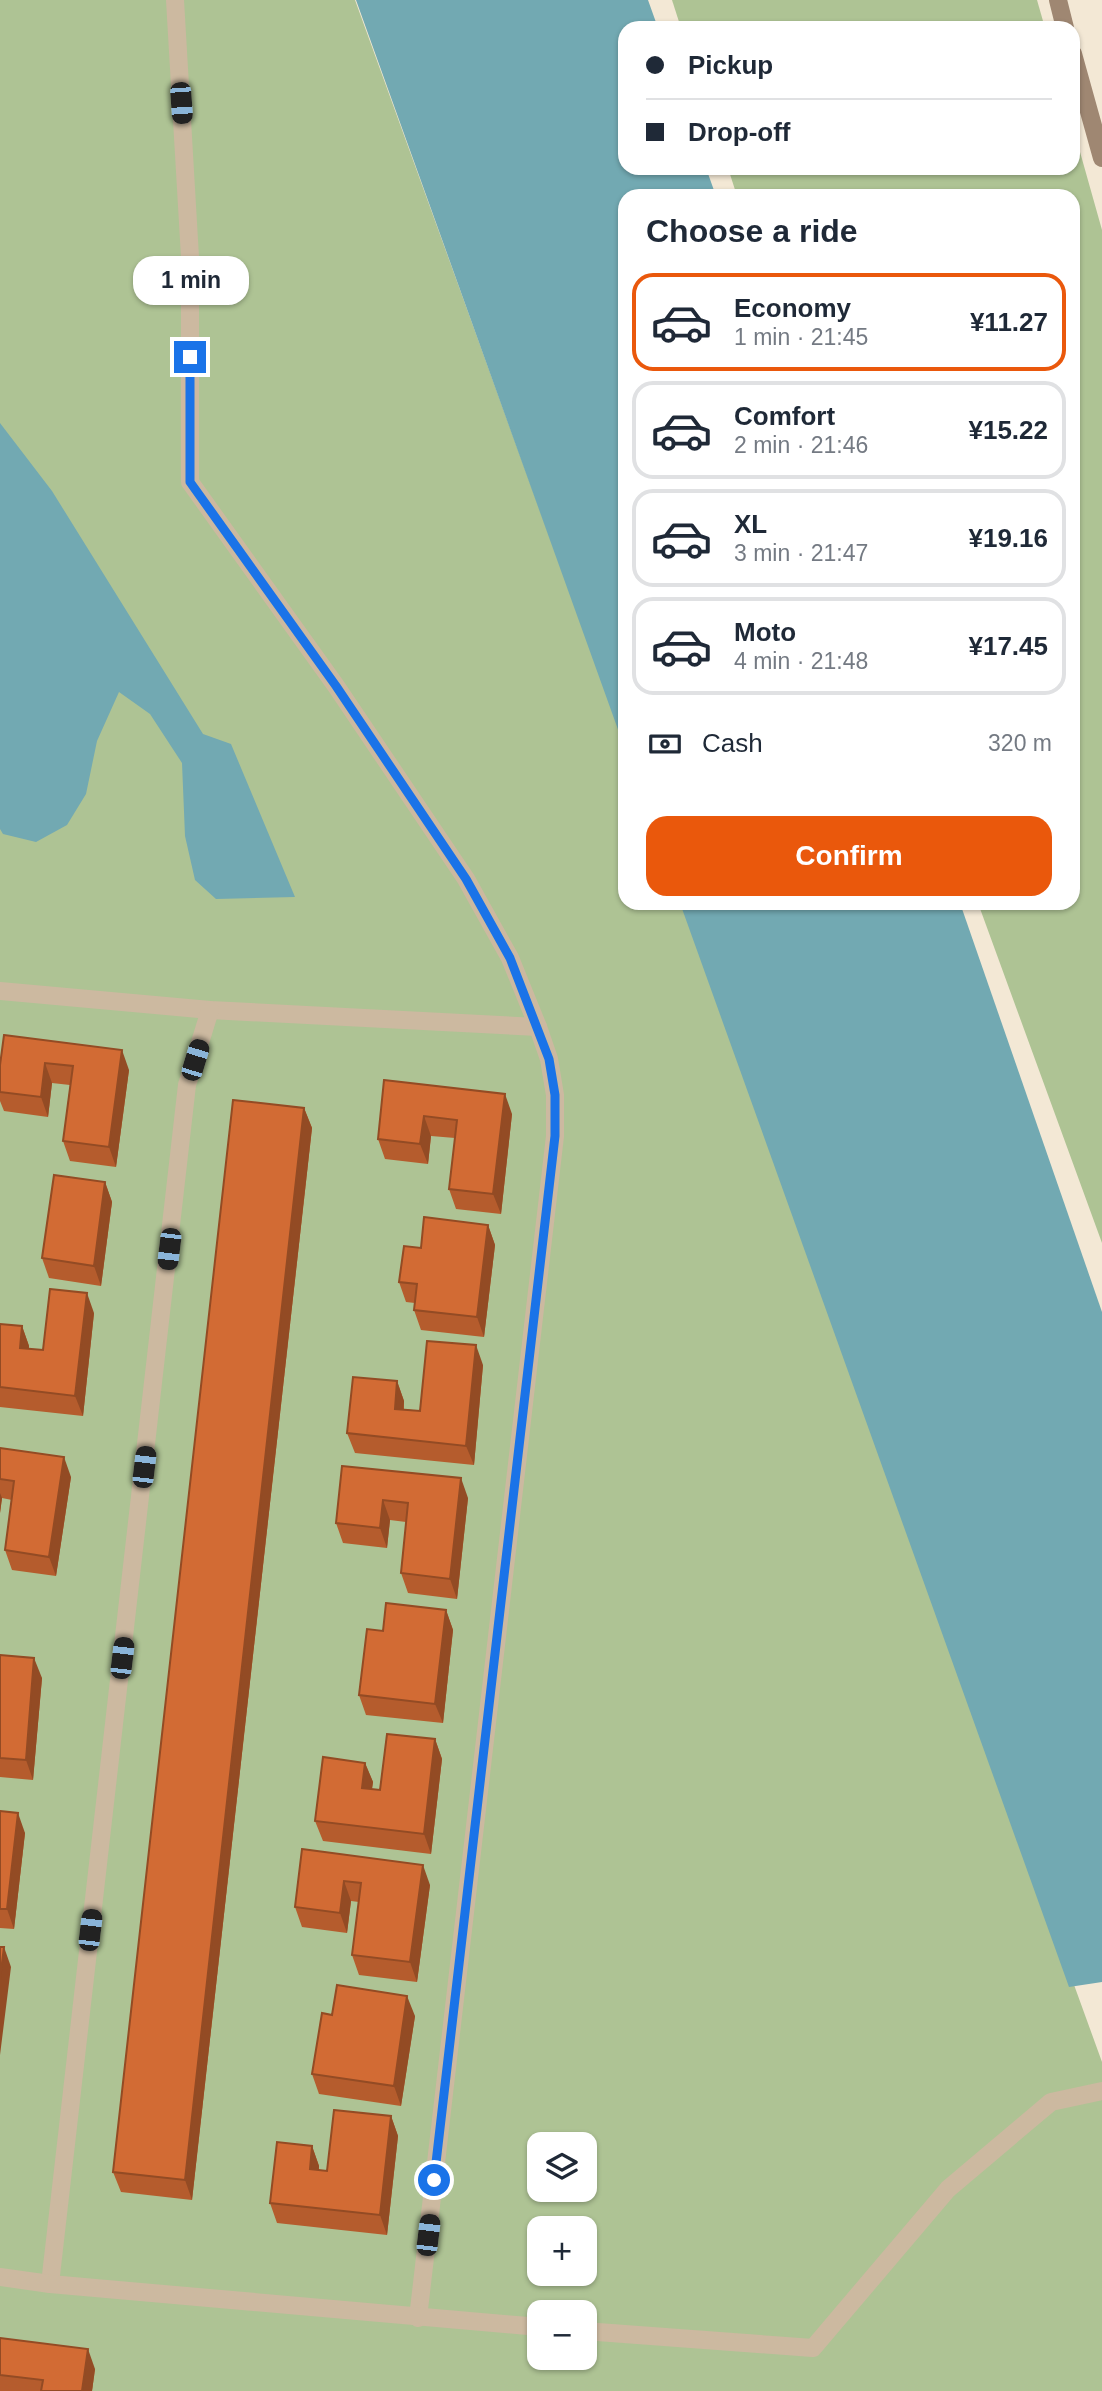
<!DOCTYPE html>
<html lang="en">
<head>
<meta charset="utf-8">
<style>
  body { margin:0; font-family:Arial,sans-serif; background:#f6f6f7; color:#1f2937; height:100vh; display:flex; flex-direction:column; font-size:26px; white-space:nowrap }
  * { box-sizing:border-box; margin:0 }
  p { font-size:23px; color:#747a83 }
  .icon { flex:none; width:38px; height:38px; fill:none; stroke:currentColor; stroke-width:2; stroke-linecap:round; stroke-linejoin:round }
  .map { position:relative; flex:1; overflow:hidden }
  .panel { position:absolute; left:618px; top:189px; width:462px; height:721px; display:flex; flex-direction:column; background:#fff; border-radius:21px; box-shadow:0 2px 5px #0004 }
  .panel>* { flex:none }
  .banner { position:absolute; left:618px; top:21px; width:462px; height:154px; border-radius:21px; box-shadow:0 2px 5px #0004; display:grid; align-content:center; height:154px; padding:0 28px; background:#fff }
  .buttons { position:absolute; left:527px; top:2132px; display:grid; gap:14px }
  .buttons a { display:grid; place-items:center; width:70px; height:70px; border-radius:14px; background:#fff; box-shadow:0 2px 5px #0004; font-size:35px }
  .end { position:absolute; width:32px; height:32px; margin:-16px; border:9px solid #1a73e8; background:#fff; box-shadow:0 0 0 4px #fff }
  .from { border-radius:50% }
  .bubble { position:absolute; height:49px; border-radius:21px; background:#fff; box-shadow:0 2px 5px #0004; font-size:23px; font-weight:800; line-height:49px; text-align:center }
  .car { position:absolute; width:21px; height:42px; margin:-21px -10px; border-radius:9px; box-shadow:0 0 5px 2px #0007; background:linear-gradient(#222 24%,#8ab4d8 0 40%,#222 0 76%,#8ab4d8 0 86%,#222 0) }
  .banner b { display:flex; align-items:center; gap:24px; height:66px; font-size:26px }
  .banner b+b { border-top:2px solid #e0e1e3 }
  .banner i { width:18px; height:18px; background:#1f2937 }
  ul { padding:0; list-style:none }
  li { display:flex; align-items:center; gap:21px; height:98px; margin:0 14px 10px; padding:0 14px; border:4px solid #e0e1e3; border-radius:21px }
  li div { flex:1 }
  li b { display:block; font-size:26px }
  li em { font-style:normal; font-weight:800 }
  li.active { border-color:#ea580c }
  li>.icon { width:63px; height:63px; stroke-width:1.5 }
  h2 { padding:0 28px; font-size:32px; line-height:84px }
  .pay { display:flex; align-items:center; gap:18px; height:77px; padding:0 28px; font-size:26px }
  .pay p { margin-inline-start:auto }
  .cta { display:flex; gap:14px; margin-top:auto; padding:14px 28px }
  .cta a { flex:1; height:80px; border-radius:21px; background:#ea580c; color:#fff; font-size:28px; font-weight:800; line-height:80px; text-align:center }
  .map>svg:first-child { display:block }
</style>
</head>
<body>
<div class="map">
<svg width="1102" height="2391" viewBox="0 0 1102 2391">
  <rect width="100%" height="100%" fill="#f3e8d5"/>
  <g fill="#aec394" fill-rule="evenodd">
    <path d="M0,0H355L625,745V903H682L1102,2062V2391H0ZM539,2144H584V2189H539ZM539,2228H584V2273H539ZM539,2312H584V2357H539Z"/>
    <polygon points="672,0 1037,0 1045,28 681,28"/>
    <polygon points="1073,127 1102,230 1102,1243 978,903 1073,903 1073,196 737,196 728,168 1073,168"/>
  </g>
  <g fill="#72a9b2">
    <polygon points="356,0 648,0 658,28 625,28 625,168 706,168 716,196 625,196 625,749"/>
    <polygon points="0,423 52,491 203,734 231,744 295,897 216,899 195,880 185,836 182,763 150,714 119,692 97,741 86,794 67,825 36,842 3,834 0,829"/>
    <polygon points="680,903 960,903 1102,1312 1102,1982 1069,1987"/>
  </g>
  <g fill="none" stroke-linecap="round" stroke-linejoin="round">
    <g stroke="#ccb9a0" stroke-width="18">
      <polyline points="0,991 210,1010 538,1027"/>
      <polyline points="50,2284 187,1085 210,1010"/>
    </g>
    <g stroke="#ccb9a0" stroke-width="18">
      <polyline points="175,0 190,257 190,482 336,686 466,879 510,958 538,1027 549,1059 555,1095 555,1136 418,2318"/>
      <polyline points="0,2277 50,2284 539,2327"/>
      <polyline points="584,2331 813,2348 948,2189 1051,2102 1102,2091"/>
    </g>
    <g stroke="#9f8772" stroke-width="18">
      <polyline points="1058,0 1065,28"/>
      <polyline points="1073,54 1102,158"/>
    </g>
  </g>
  <g fill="#b55c2d">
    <polygon points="4,1035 129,1070 116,1167 70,1161 63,1141 70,1085 52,1083 48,1117 4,1111 0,1101 0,1065"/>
    <polygon points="384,1080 512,1114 501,1214 456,1209 449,1189 455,1138 431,1136 428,1164 385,1159 378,1139"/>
    <polygon points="304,1108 312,1128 192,2200 121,2192 113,2172"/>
    <polygon points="105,1182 112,1202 101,1286 49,1278 42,1258"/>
    <polygon points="488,1225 495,1245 484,1337 421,1330 414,1310 415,1303 406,1302 399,1282"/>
    <polygon points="94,1313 83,1416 0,1407 0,1324 22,1326 29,1346 29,1349 43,1350"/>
    <polygon points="483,1365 474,1465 355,1453 347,1433 397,1381 404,1401 404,1409 420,1411"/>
    <polygon points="0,1448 71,1477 56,1576 12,1570 5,1550 12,1500 2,1498 0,1513"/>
    <polygon points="342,1466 468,1498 457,1599 408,1593 401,1573 406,1522 390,1520 387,1548 343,1543 336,1523"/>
    <polygon points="446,1610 453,1630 443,1723 366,1715 359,1695 383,1631"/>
    <polygon points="0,1655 42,1678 33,1780 0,1777"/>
    <polygon points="435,1739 442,1759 431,1854 323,1841 315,1821 365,1763 373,1782 372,1789 380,1790"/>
    <polygon points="0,1811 25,1833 14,1929 0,1928"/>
    <polygon points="302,1849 430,1885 417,1982 359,1975 352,1955 359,1902 351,1901 347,1933 302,1927 295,1907"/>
    <polygon points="332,2015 415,2016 401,2106 319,2094 312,2074"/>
    <polygon points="391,2116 398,2136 387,2235 277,2223 270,2203 312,2146 319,2166 319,2170 327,2171"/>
    <polygon points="0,2338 95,2369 92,2391 0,2391"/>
  </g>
  <g fill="#934b24">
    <polygon points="122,1050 129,1070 116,1167 109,1147"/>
    <polygon points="45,1063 52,1083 48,1117 41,1097"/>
    <polygon points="505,1094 512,1114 501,1214 493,1194"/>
    <polygon points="304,1108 312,1128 192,2200 185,2180"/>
    <polygon points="424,1116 431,1136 428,1164 420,1144"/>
    <polygon points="105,1182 112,1202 101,1286 94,1266"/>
    <polygon points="488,1225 495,1245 484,1337 477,1317"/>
    <polygon points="87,1293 94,1313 83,1416 75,1396"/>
    <polygon points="22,1326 29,1346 27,1367 20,1348"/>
    <polygon points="476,1345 483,1365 474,1465 466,1446"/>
    <polygon points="397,1381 404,1401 402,1429 395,1409"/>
    <polygon points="64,1457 71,1477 56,1576 49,1557"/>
    <polygon points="461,1478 468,1498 457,1599 450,1579"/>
    <polygon points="0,1493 2,1498 0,1513"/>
    <polygon points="383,1500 390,1520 387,1548 380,1528"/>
    <polygon points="446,1610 453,1630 443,1723 435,1704"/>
    <polygon points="34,1658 42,1678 33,1780 26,1760"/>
    <polygon points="435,1739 442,1759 431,1854 424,1834"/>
    <polygon points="365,1763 373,1782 369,1808 362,1788"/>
    <polygon points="18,1813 25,1833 14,1929 7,1909"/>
    <polygon points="423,1865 430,1885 417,1982 410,1962"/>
    <polygon points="344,1881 351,1901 347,1933 340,1913"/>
    <polygon points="4,1947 11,1967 0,2055 0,1979"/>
    <polygon points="407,1996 415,2016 401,2106 394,2086"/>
    <polygon points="391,2116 398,2136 387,2235 380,2215"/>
    <polygon points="312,2146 319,2166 317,2189 310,2169"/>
    <polygon points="88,2349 95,2369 92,2391 82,2391"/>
  </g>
  <g fill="#d26b34" stroke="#934b24" stroke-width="2">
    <polygon points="4,1035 122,1050 109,1147 63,1141 73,1066 45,1063 41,1097 0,1092 0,1065"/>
    <polygon points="384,1080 505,1094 493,1194 449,1189 457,1120 424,1116 420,1144 378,1139"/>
    <polygon points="233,1100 304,1108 185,2180 113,2172"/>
    <polygon points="54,1175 105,1182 94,1266 42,1258"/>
    <polygon points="424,1217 488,1225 477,1317 414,1310 417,1284 399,1282 404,1246 421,1248"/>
    <polygon points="50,1289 87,1293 75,1396 0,1387 0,1324 22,1326 20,1348 43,1350"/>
    <polygon points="427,1341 476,1345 466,1446 347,1433 353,1377 397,1381 395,1409 420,1411"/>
    <polygon points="0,1448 64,1457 49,1557 5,1550 14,1481 0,1479"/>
    <polygon points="342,1466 461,1478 450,1579 401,1573 408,1503 383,1500 380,1528 336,1523"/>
    <polygon points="386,1603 446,1610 435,1704 359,1695 367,1629 383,1631"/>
    <polygon points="0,1655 34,1658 26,1760 0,1758"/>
    <polygon points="387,1734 435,1739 424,1834 315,1821 323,1757 365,1763 362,1788 380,1790"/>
    <polygon points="0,1811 18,1813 7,1909 0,1909"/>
    <polygon points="302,1849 423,1865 410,1962 352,1955 361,1883 344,1881 340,1913 295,1907"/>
    <polygon points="0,1947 4,1947 0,1979"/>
    <polygon points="337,1985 407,1996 394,2086 312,2074 322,2013 332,2015"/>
    <polygon points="334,2110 391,2116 380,2215 270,2203 277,2142 312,2146 310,2169 327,2171"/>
    <polygon points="0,2338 88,2349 82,2391 41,2391 43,2380 0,2375"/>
  </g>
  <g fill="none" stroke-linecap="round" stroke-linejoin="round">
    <polyline stroke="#1a73e8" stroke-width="9" points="190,357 190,482 336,686 466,879 510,958 549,1059 555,1095 555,1136 434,2180"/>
  </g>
</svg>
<div class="buttons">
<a><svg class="icon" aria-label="layers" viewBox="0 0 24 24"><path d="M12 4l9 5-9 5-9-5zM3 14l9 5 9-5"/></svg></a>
<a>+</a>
<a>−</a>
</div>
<i class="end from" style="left:434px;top:2180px"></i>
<i class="end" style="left:190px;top:357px"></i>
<div class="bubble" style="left:133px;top:256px;width:116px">1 min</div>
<i class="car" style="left:181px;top:103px;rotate:176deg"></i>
<i class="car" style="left:195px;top:1060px;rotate:17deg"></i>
<i class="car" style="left:169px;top:1249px;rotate:187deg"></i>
<i class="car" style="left:144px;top:1467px;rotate:7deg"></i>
<i class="car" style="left:122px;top:1658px;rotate:7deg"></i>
<i class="car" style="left:90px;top:1930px;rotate:7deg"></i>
<i class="car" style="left:428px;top:2235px;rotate:7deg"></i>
<div class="banner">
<b><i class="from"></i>Pickup</b>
<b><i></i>Drop-off</b>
</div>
<section class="panel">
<h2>Choose a ride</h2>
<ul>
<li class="active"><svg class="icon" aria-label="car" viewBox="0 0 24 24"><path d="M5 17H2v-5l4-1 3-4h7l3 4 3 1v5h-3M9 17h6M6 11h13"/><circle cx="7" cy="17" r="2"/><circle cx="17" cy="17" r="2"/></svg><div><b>Economy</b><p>1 min · 21:45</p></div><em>¥11.27</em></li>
<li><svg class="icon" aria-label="car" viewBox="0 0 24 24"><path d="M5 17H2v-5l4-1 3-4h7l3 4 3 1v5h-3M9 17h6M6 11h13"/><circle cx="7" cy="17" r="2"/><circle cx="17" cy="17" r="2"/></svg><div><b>Comfort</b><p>2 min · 21:46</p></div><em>¥15.22</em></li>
<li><svg class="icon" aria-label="car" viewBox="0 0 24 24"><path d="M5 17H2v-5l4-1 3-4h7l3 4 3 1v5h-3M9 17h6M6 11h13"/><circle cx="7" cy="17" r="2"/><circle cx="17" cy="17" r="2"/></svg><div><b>XL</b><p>3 min · 21:47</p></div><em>¥19.16</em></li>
<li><svg class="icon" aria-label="car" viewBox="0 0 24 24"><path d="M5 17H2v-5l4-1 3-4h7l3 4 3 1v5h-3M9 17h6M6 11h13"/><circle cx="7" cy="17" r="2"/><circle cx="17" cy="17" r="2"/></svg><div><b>Moto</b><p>4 min · 21:48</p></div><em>¥17.45</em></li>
</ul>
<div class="pay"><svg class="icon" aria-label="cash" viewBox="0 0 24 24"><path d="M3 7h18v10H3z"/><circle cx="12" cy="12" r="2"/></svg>Cash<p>320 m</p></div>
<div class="cta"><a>Confirm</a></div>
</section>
</div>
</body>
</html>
